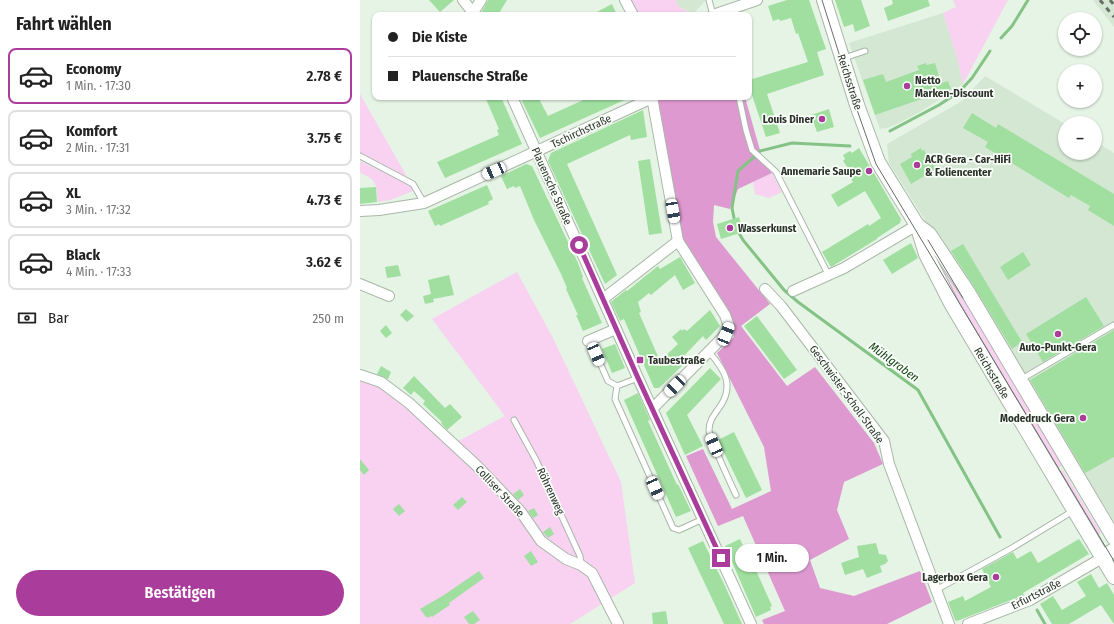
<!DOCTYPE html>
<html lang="de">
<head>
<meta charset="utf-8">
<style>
  body { margin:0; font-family:"Fira Sans Condensed",sans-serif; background:#f6f6f6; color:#222; height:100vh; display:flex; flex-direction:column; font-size:15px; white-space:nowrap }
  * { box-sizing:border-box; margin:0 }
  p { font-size:13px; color:#767676 }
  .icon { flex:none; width:22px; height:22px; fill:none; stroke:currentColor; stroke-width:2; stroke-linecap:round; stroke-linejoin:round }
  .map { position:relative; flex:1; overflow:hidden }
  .details { display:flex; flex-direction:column; background:#fff; width:360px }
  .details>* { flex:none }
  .hud { position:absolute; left:12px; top:12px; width:380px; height:88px; border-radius:8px; box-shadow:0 1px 3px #0004; display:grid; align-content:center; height:88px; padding:0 16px; background:#fff }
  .controls { position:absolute; left:698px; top:12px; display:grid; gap:8px }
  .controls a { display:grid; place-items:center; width:44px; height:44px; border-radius:50%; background:#fff; box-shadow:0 1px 3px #0004; font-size:20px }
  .end { position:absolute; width:18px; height:18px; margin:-9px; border:5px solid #aa3d9c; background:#fff; box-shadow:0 0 0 2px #fff }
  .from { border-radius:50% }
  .bubble { position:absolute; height:28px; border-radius:14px; background:#fff; box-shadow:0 1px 3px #0004; font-size:13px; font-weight:600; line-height:28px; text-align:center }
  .car { position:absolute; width:12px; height:24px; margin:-12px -6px; border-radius:5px; box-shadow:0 0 3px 1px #0007; background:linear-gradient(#fff 24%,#345 0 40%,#fff 0 76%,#345 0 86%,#fff 0) }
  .hud b { display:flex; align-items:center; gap:14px; height:38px; font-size:15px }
  .hud b+b { border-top:1px solid #e0e0e0 }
  .hud i { width:10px; height:10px; background:#222 }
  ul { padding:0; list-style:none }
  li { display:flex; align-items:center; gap:12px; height:56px; margin:0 8px 6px; padding:0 8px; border:2px solid #e0e0e0; border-radius:8px }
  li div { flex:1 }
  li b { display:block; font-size:15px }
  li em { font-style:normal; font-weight:600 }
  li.on { border-color:#aa3d9c }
  li>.icon { width:36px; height:36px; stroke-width:1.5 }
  h2 { padding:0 16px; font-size:18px; line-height:48px }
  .pay { display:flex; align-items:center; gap:10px; height:44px; padding:0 16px; font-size:15px }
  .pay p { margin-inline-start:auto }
  .primary-button { display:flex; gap:8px; margin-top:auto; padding:8px 16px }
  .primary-button a { flex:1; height:46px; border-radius:24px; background:#aa3d9c; color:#fff; font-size:16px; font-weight:600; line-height:46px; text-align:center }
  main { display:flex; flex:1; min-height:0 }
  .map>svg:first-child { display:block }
</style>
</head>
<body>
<main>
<section class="details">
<h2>Fahrt wählen</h2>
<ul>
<li class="on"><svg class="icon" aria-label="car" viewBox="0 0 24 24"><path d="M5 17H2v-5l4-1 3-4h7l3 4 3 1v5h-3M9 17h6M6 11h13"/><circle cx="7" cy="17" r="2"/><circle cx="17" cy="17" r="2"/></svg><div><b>Economy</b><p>1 Min. · 17:30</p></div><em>2.78 €</em></li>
<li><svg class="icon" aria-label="car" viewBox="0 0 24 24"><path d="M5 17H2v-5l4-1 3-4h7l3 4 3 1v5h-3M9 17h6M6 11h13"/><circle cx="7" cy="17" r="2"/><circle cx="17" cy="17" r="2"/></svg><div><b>Komfort</b><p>2 Min. · 17:31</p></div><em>3.75 €</em></li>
<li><svg class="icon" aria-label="car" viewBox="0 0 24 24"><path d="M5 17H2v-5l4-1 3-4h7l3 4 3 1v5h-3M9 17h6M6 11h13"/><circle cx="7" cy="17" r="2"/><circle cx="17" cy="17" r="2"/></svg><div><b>XL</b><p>3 Min. · 17:32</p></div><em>4.73 €</em></li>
<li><svg class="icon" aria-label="car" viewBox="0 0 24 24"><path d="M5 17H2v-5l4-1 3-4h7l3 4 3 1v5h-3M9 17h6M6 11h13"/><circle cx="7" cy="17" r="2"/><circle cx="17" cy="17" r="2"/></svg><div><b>Black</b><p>4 Min. · 17:33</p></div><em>3.62 €</em></li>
</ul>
<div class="pay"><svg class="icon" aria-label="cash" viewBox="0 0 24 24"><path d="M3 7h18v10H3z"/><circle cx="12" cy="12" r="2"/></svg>Bar<p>250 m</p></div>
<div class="primary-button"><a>Bestätigen</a></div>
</section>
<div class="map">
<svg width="754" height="624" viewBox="0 0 754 624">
  <rect width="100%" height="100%" fill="#e5f4e5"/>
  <g fill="#d4e7d3">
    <polygon points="316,0 346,0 333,14 318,6"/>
    <polygon points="733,0 754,0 754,27"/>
    <polygon points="583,13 598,61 603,84 560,112 539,123 524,129 523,128 520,129 489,43"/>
    <polygon points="625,76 705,124 705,153 735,153 735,141 754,153 754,521 529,163 527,144 602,101"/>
  </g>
  <g fill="#f9d1f1">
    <polygon points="271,0 316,0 318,6 333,15 278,15"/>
    <polygon points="593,0 648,0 603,84 598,61 583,13 596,7"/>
    <polygon points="0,94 47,177 0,153"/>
    <path d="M0,161L51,186L53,191L30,200L18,202C16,185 18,180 0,173Z"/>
    <polygon points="412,173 422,192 409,198 395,194 393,182"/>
    <polygon points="566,234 706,463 693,471 594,307"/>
    <polygon points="157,272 193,338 261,482 275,583 210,624 0,624 0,376 20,383 89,446 145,416 72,319"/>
    <polygon points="703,470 741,533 736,536 695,474"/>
  </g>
  <polygon fill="#dd99d0" points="302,97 385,97 403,161 412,173 378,189 370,209 354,205 353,222 356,237 410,304 381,326 427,386 455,367 514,443 523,464 484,482 477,510 489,539 450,560 460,588 494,596 560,571 572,602 527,624 404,624 402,620 425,611 383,516 358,526 326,456 343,449 372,509 411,491 404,447 357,353 374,337 372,323 323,239 297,99"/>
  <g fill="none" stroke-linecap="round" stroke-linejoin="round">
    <g stroke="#84c385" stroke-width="3">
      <polyline points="641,38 652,26 668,0"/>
      <polyline points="530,131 579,105 599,92 612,78 630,51"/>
      <polyline points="400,151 432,143 490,146"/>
      <polyline points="374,218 372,208 378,171 394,157"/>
      <polyline points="379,233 383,240 424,290 438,302 558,390 640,537"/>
      <polyline points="677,610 685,624"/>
    </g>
  </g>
  <g fill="#a0dfa0">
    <polygon points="69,0 94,0 80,12"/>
    <polygon points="128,0 147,0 138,15 124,15 122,11"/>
    <polygon points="427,0 449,0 466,49 457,52 464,75 407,94 420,133 406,137 389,86 389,80 448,62 438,33 436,34 431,18 420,21 419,19 413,21 408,6"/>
    <polygon points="475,0 501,0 510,26 495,32 493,24 484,27"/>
    <polygon points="532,0 568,0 570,6 528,21 524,8 533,4"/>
    <polygon points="252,4 257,15 231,15"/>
    <polygon points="566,63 567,65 575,63 581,83 588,81 591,89 515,115 503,80 523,74 526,82 559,70 557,66"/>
    <polygon points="125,97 141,97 162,144 85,178 77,162 139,135 137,130 139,129"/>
    <polygon points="160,97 178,97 188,116 230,97 271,97 180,138"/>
    <polygon points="469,109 474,127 457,132 451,115"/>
    <polygon points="283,110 287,137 271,140 270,135 207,164 257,275 245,284 188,161 191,153"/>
    <polygon points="612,113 636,128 638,124 754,194 754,226 728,210 730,206 711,195 709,198 625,147 628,142 603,128"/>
    <polygon points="499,148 541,219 540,223 517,238 517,239 471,267 462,252 508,224 509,226 521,218 505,191 478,207 471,195 493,182 486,170 488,168 483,161 485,159 483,155 490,151 492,153"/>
    <polygon points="561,148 562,151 564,150 576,169 551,184 540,164 552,157 551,154"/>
    <polygon points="290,159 302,233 289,235 278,161"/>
    <polygon points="166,164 172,166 218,263 223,277 222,278 242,323 223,331 216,315 218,315 206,289 207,288 201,274 174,220 160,186 155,188 154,186 147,189 141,176"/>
    <polygon points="127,185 133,199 128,202 129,204 80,226 79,224 75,226 68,211"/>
    <polygon points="16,187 17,202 0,204 0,188"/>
    <polygon points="379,217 383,232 361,239 357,224"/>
    <polygon points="551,243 558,258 532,274 523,260"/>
    <polygon points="603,244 662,342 652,349 616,290 591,251"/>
    <polygon points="663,252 671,265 648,280 640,267"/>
    <polygon points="320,257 335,283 323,290 315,275 291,295 289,293 278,302 281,312 279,313 300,361 318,344 312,337 321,329 322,331 324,329 327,331 350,310 360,326 346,340 343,336 321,359 325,363 299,388 294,388 264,319 260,321 251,302 266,290 267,291 298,266 300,269"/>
    <polygon points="38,265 41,276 27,278 25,267"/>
    <polygon points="89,275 94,295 73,299 74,302 65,304 63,296 71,294 68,280"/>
    <polygon points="726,297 744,326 683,362 666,334"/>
    <polygon points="46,309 54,316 47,322 40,315"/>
    <polygon points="397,316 437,370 424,379 384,326"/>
    <polygon points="26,325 32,333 26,338 20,331"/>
    <polygon points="754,330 754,457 725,473 670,380"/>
    <polygon points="255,344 265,368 252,373 242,349"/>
    <polygon points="21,366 31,372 28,379 17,374"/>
    <polygon points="350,368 361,379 327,415 343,446 325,455 306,413"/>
    <polygon points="54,376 85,408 90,404 102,417 87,430 81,423 82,422 63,404 65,401 54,391 51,395 43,388"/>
    <polygon points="278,393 290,420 288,421 317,485 318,484 331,511 316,517 264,400"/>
    <polygon points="374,432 402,490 386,498 358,440"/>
    <polygon points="0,459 9,470 4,475 0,470"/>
    <polygon points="160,489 164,495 158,500 153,494"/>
    <polygon points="102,497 107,502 98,510 93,505"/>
    <polygon points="39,504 45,511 39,516 33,509"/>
    <polygon points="174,508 178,515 173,518 168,511"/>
    <polygon points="190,527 194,534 188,538 183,532"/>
    <polygon points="380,539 385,550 386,549 390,557 394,555 399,564 394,566 412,606 410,607 411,610 396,617 365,546"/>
    <polygon points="719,539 729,554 663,593 664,595 597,621 595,620 588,602 603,596 605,601 631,587 622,569 653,552 657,559 671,551 678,563"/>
    <polygon points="343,541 365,586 382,624 364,624 328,548"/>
    <polygon points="516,543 519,554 526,555 528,561 525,564 520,566 522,572 507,578 503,569 485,575 481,563 499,557 497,546"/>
    <polygon points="171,551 178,562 171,566 164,556"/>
    <polygon points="119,571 124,578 89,603 90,605 72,617 71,616 68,618 67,617 66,617 60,609 84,595"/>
    <polygon points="731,574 739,588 747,583 754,595 754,624 741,605 709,624 692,624 680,604 693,596 702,610 726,596 717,582"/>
    <polygon points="113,611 120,620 114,624 109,624 104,617"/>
    <polygon points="306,611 308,624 293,624 292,613"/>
  </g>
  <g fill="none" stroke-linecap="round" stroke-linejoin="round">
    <g stroke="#a9b7a9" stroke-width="7">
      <g id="lane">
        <polyline points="349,0 353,15"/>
        <polyline points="484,58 505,51"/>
        <polyline points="379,97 386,130 392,150 416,172 468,274"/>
        <polyline points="0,156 53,184 64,203"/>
        <path d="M349,352C365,370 375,386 359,408C354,415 349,421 349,430C349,438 371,484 376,495"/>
        <polyline points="236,354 248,381 257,386"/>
        <polyline points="278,378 257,386 255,399 313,528 319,530 343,519"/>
        <polyline points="660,380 754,325"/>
        <polyline points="154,420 176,460 220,556 221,565"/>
        <polyline points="576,590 652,548 713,511"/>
      </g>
    </g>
    <g stroke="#a9b7a9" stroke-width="12">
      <g id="street">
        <polyline points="103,0 115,15"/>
        <polyline points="265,0 273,15"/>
        <polyline points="114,11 121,0"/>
        <polyline points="353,15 397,0"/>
        <polyline points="152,97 278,378 391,624"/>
        <polyline points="292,97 318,241 365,315 369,326 366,334 293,408"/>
        <polyline points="0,211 19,210 64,203 292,98"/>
        <polyline points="0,284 29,296"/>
        <polyline points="405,289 421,306 524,441 529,464 589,624"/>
        <polyline points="433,291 484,268 557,225"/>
        <polyline points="243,299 318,241"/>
        <polyline points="228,341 256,329"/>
        <polyline points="0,375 21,382 49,403 117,466 161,512 181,541 206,559 221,565 232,573 258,624"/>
        <polyline points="608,624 670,600 742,558"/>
      </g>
    </g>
    <g stroke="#a9b7a9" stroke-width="16">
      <g id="secondary">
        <polyline points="464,0 497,105 518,162 557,225 566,254 592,305 754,577"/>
        <polyline points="557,225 569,234 609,294 754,538"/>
        <polyline points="742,558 754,550"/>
      </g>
    </g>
    <use href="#lane" stroke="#fff" stroke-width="5"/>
    <use href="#street" stroke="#fff" stroke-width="10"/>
    <use href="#secondary" stroke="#fff" stroke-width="14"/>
    <g stroke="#666e66" stroke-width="1">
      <polyline points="462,0 495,104 516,164 754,561"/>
      <polyline points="568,240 603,298"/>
    </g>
    <g stroke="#666e66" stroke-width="3" stroke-dasharray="5 5" stroke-linecap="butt">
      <polyline points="740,0 754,17"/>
      <polyline points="750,0 754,5"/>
    </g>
  </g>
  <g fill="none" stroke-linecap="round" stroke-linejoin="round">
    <polyline stroke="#aa3d9c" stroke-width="5" points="219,245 278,378 361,558"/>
  </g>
  <g fill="#aa3d9c" stroke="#f9fff8" stroke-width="1.5">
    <circle cx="547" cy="86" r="4"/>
    <circle cx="462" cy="119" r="4"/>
    <circle cx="557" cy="165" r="4"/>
    <circle cx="509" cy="171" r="4"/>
    <circle cx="370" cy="228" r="4"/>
    <circle cx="698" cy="334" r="4"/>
    <rect x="276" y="356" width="8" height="8" rx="2"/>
    <circle cx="723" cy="418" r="4"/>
    <circle cx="636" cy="577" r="4"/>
  </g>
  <g text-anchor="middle" stroke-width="3.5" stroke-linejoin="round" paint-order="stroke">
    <g font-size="11" font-weight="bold" fill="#2c312c" stroke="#f9fff8" text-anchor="start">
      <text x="555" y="84">Netto<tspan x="555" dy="13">Marken-Discount</tspan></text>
      <text x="454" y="123" text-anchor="end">Louis Diner</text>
      <text x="565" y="163">ACR Gera - Car-HiFi<tspan x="565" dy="13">&amp; Foliencenter</tspan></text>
      <text x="501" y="175" text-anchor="end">Annemarie Saupe</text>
      <text x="378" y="232">Wasserkunst</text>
      <text x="698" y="351" text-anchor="middle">Auto-Punkt-Gera</text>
      <text x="288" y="364">Taubestraße</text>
      <text x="715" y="422" text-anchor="end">Modedruck Gera</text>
      <text x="628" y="581" text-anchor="end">Lagerbox Gera</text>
    </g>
    <g font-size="11" fill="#2c312c" stroke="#f9fff8">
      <text transform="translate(490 82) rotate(72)" y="4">Reichsstraße</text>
      <text transform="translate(221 131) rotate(-25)" y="4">Tschirchstraße</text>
      <text transform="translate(192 186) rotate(66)" y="4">Plauensche Straße</text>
      <text transform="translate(632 373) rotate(59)" y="4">Reichsstraße</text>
      <text transform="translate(487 394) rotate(54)" y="4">Geschwister-Scholl-Straße</text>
      <text transform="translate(140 491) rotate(47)" y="4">Colliser Straße</text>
      <text transform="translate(191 491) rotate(65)" y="4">Röhrenweg</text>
      <text transform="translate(676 594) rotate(-27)" y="4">Erfurtstraße</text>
    </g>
    <g font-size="12" font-style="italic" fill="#133f16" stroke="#f9fff8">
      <text transform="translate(534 362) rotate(36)" y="4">Mühlgraben</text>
    </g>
  </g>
</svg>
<div class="controls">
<a><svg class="icon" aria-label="locate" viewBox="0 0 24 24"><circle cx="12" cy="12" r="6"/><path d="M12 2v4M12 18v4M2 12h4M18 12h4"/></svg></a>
<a>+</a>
<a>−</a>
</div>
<i class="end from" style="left:219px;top:245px"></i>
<i class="end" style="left:361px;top:558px"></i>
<div class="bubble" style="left:375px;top:544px;width:74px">1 Min.</div>
<i class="car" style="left:134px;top:171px;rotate:246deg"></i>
<i class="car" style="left:313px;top:211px;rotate:170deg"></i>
<i class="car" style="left:366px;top:334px;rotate:22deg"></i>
<i class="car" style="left:236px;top:354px;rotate:157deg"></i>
<i class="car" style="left:315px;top:386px;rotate:225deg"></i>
<i class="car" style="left:354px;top:445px;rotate:336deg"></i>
<i class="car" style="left:295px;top:488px;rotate:156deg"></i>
<div class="hud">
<b><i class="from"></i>Die Kiste</b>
<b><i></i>Plauensche Straße</b>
</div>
</div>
</main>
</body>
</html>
